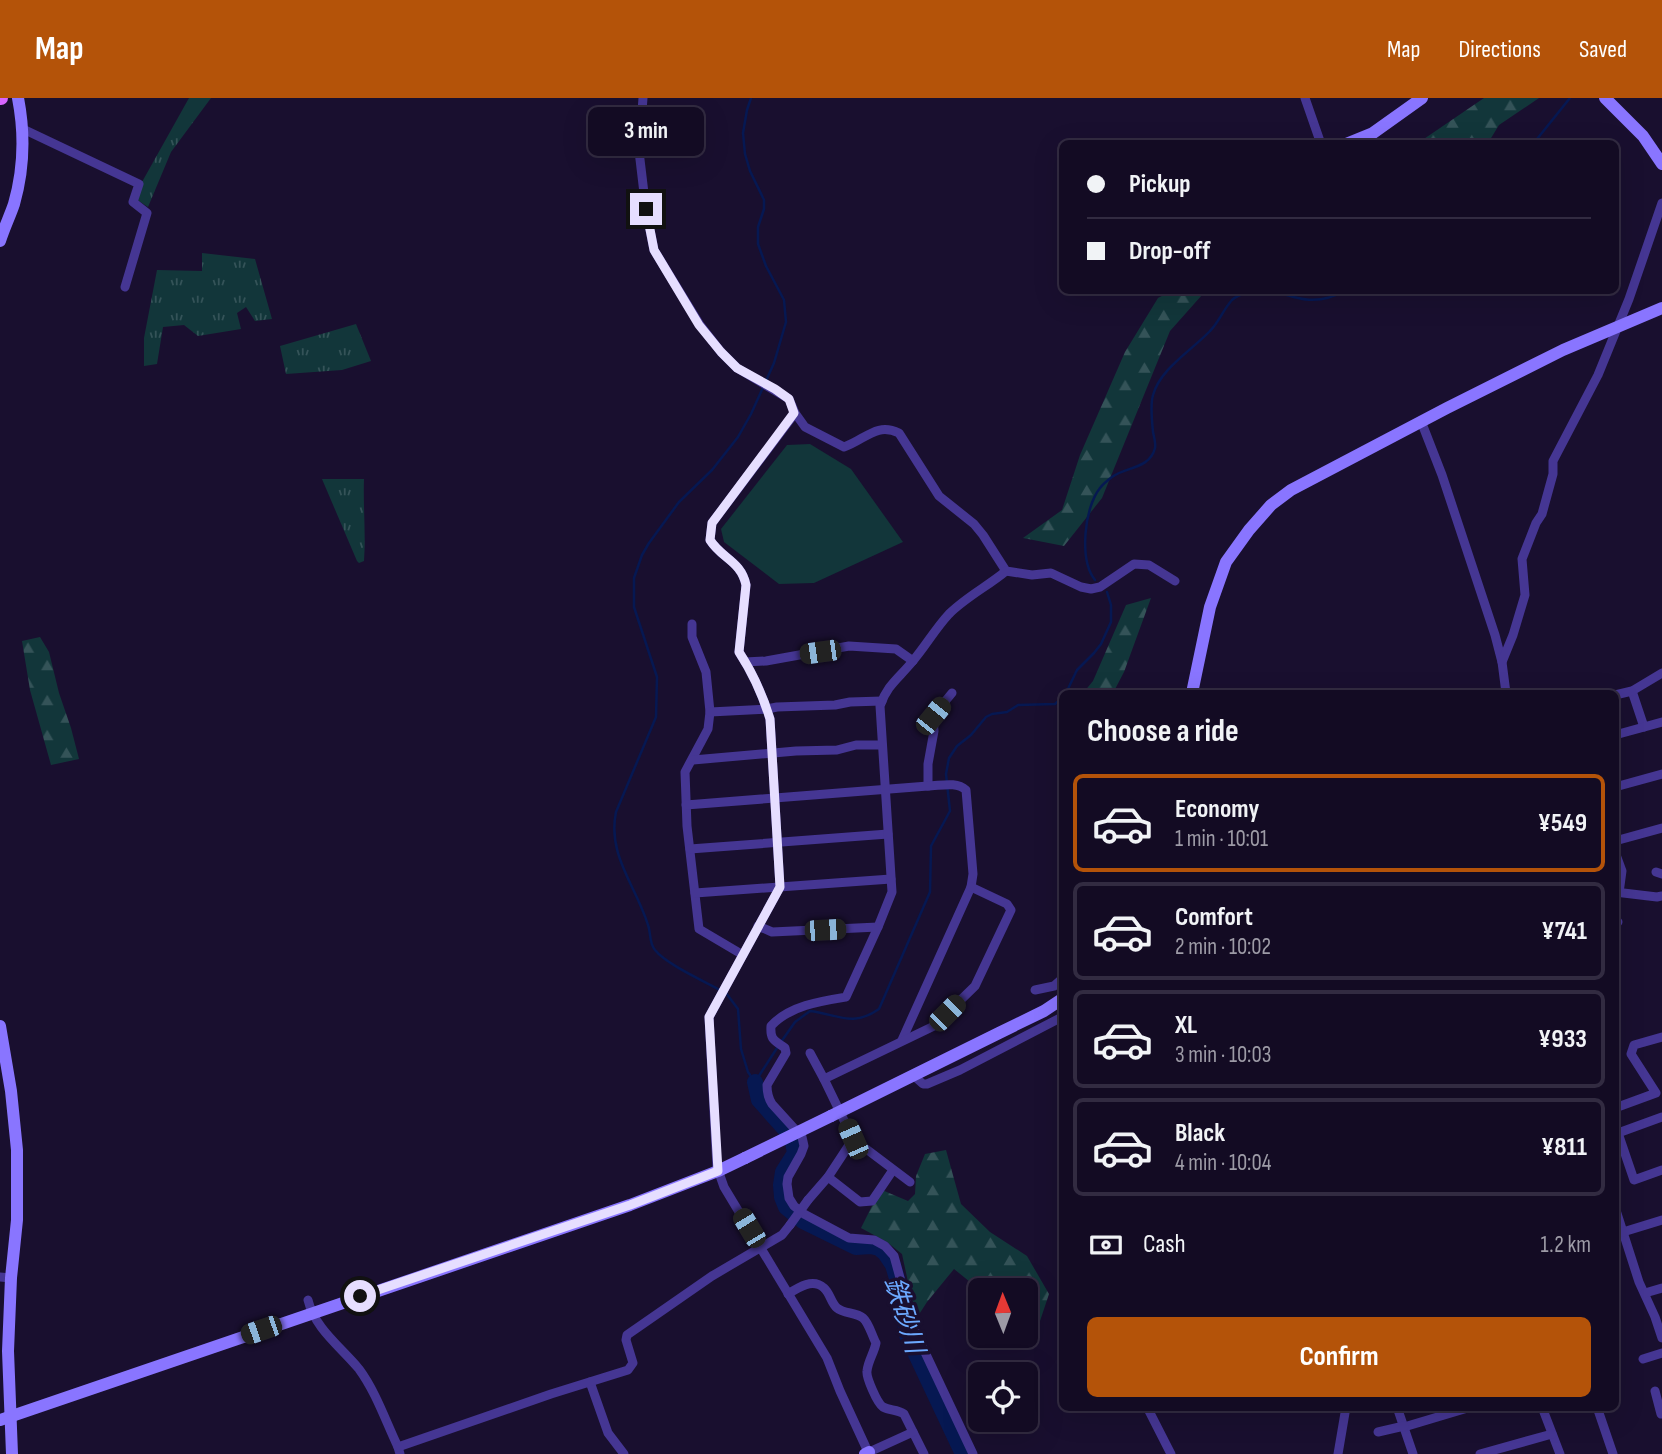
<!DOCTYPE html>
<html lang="en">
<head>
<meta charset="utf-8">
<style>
  body { margin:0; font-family:"Sofia Sans Condensed","Noto Sans JP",sans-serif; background:#201930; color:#f1f3f6; height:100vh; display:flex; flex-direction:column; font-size:26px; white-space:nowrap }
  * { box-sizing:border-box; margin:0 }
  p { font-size:23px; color:#9d9ba6 }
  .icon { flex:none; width:38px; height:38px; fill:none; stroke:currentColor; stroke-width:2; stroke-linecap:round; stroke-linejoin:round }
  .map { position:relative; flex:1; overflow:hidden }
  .panel { position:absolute; left:1059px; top:592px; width:560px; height:721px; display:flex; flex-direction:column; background:#130b23; border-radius:10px; box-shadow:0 7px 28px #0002,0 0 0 2px #322b41 }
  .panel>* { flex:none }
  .hud { position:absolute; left:1059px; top:42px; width:560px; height:154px; border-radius:10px; box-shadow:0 7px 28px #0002,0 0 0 2px #322b41; display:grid; align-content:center; height:154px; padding:0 28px; background:#130b23 }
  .needle { width:46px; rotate:359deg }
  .buttons { position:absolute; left:968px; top:1180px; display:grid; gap:14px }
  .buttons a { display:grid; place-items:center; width:70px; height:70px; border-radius:10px; background:#130b23; box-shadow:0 7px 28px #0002,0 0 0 2px #322b41; font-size:35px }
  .end { position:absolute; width:32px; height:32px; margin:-16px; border:9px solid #e6deff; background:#111; box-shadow:0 0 0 4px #111 }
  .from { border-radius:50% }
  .bubble { position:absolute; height:49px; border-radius:10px; background:#130b23; box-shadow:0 7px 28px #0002,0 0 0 2px #322b41; font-size:23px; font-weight:700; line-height:49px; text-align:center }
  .car { position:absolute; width:21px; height:42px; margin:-21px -10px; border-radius:9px; box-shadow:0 0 5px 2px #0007; background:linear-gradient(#222 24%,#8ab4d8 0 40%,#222 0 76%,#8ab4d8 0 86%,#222 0) }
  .hud b { display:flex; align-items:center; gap:24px; height:66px; font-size:26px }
  .hud b+b { border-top:2px solid #322b41 }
  .hud i { width:18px; height:18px; background:#f1f3f6 }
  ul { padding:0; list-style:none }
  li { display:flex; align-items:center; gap:21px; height:98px; margin:0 14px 10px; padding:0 14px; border:4px solid #322b41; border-radius:10px }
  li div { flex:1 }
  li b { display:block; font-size:26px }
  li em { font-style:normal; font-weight:700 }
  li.selected { border-color:#b45309 }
  li>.icon { width:63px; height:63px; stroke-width:1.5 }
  h2 { padding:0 28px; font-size:32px; line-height:84px }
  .pay { display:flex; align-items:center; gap:18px; height:77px; padding:0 28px; font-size:26px }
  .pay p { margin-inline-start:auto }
  .primary-button { display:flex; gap:14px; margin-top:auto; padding:14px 28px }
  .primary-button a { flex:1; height:80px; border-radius:10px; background:#b45309; color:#fff; font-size:28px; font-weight:700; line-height:80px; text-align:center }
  header { display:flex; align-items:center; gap:42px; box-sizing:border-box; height:98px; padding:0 35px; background:#b45309; color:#fff }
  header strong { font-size:33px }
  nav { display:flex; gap:38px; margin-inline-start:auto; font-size:24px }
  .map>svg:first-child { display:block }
</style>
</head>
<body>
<header>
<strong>Map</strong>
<nav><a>Map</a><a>Directions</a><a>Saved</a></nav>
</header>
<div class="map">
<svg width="1662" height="1356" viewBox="0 0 1662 1356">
  <defs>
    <pattern id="grass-tufts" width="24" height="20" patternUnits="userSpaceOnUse" patternTransform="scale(1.75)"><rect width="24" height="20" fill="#12363a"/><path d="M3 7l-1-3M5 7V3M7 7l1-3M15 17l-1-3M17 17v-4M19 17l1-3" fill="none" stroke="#345358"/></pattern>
    <pattern id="forest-firs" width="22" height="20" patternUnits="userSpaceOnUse" patternTransform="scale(1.75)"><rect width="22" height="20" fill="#12363a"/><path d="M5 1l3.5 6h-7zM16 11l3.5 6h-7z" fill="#345358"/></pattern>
  </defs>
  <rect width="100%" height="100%" fill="#190f2f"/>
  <g fill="url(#grass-tufts)">
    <polygon points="189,0 211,0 171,54 148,109 136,101 142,84"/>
    <polygon points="202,155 255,161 272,221 255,223 246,209 237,215 241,231 198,238 184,227 163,229 157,266 144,268 144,240 157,172 202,173"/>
    <polygon points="356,226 371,263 342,272 286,276 280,248"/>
    <path d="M322,381H364C363,409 366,436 364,463L359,465L357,463Z"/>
  </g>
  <g fill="url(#forest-firs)">
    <polygon points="1484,0 1539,0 1499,27 1488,45 1418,45"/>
    <polygon points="1171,193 1211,193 1202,197 1170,233 1102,400 1064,448 1023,440 1062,412 1080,357 1125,254 1158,200"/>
    <polygon points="1151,500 1124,574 1113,595 1083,595 1093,583 1126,507"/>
    <polygon points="40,539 49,554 59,595 71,630 79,661 51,667 30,592 22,543"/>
    <polygon points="946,1052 961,1106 990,1134 1027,1158 1049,1196 1035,1238 1026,1230 1026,1192 980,1192 954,1171 927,1204 916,1221 902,1156 887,1144 861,1130 872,1108 882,1092 908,1103 915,1096 916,1078 925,1056"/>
  </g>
  <polygon fill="#12363a" points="810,346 851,371 903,444 814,485 779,486 724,444 721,431 787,347"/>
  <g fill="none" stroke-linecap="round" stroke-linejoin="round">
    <g stroke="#061852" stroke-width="2.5">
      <polyline points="1533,46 1570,0"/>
      <path d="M1271,192C1300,202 1318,208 1347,192"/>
      <path d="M1095,482C1079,462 1084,410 1100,390C1103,386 1108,382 1112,379C1125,369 1150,371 1155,350C1156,346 1154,339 1153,334C1152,323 1150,307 1153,297C1160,271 1192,252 1210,233C1219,224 1223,212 1232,202C1238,196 1248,195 1256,192"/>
      <polyline points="1066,595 1077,572 1094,555 1101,546 1111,524 1111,507 1107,494"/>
      <path d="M720,892C704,883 666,866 655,852C649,845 651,835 648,827C636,788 607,757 616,714L656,619L657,579L634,509V480L642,457L649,445L679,404L712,372L738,339L751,316L774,265L786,224L784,202L766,168L758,146V129L764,111V102L750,73L745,56L743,35L747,12L751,0"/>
      <polyline points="726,895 738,911 741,951 748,974 755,984 777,950"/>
      <path d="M781,944L795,924L810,913C837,916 852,930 879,911L930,794L931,748L950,713L946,676L949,660L957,648L971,637L986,619L992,616L1007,614L1018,607L1055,606L1062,600"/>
    </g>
    <polyline stroke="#061852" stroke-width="16" points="755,984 759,1002 792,1039 795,1055 783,1074 781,1087 782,1099 786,1109 803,1123 856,1149 871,1148 879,1150 885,1155 893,1167 901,1194 907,1237 963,1356"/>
    <g stroke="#453693" stroke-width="9">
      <path d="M643,0L639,53L646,112L654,152L700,227L721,254L737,270L789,301L795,315L805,329L844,349C865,342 876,324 899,335L939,398L974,426L983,437L1006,473L1032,477L1051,475L1081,489L1091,491L1100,489L1134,466L1149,467L1175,483"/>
      <polyline points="1305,0 1321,46"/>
      <polyline points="23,31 139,86 133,104 147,115 125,189"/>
      <path d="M795,315L712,425L710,442C722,461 741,463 746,487L739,554C752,574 763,598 770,621L780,789L709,919L717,1069L724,1089L827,1260L840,1293L869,1356"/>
      <polyline points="1421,323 1442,377 1495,537 1502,564"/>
      <polyline points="692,526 692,539 706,574 710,614 708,631 685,674 687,728 699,831 743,857"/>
      <polyline points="745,564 766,563 849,548 896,551 913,563"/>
      <polyline points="1632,593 1644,629"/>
      <polyline points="1506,595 1502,564 1513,537 1525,497 1522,461 1536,425 1542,416 1553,376 1553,363 1598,277 1629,201 1662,105"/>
      <polyline points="1615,597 1632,593 1662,575"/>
      <polyline points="710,614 767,611 777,609 835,607 850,604 882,603"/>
      <polyline points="1615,637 1662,624"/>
      <polyline points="693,662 796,653 837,652 856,647 882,647"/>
      <polyline points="928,688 928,666 934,633 933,618 952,595"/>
      <polyline points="1615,689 1662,676"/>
      <path d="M686,707L928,688C940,688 956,683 966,692L973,776L971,789L902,942"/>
      <polyline points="1615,743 1662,730"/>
      <polyline points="690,751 888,736"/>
      <polyline points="1615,754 1622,773 1619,795"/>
      <polyline points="1656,774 1662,776"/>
      <polyline points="1615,794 1657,799 1662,798"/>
      <polyline points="695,795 891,781"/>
      <polyline points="1615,825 1618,824"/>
      <polyline points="758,828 772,834 878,829"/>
      <polyline points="1035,892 1054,888 1062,881"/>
      <polyline points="914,978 923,986 927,986 960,972 1062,919"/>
      <polyline points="824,981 934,928 975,888 1011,812 1007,806 971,789"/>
      <polyline points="1615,1010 1656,995 1631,956 1634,947 1662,939"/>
      <polyline points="1662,1019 1618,1035 1634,1082 1662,1072"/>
      <polyline points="853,1041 910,1084"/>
      <polyline points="828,1079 860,1104 872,1103 893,1072"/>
      <polyline points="808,1102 828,1079 853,1041 824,981 810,955"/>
      <polyline points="1615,1109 1639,1184 1655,1219 1662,1240"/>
      <polyline points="1623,1134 1662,1122"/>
      <polyline points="0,1179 11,1180"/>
      <polyline points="1645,1195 1662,1190"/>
      <path d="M788,1196C799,1189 813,1180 824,1190C830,1195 831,1205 837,1210C844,1216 856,1214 863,1220C869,1225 872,1238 876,1245C874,1255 868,1263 867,1273C866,1279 877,1305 883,1309C890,1313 897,1311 904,1316L924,1356"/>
      <path d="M308,1202C315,1231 341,1249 359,1271C376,1294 386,1324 398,1349L400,1356"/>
      <polyline points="1643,1261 1662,1255"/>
      <polyline points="590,1284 608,1335 624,1356"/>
      <polyline points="1655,1293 1661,1316"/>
      <polyline points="1147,1309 1171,1356"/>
      <polyline points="1397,1309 1413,1356"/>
      <polyline points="1542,1309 1560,1356"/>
      <polyline points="1597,1309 1613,1356"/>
      <polyline points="1404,1329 1471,1309"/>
      <polyline points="1378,1334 1404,1328"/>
      <polyline points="398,1349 551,1296 628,1272 633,1265 626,1242 627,1237 712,1178 782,1137 790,1127"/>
      <polyline points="869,1354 913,1334"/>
      <path d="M973,1356L914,1231L894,1158L885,1148L874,1142L849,1140L804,1116L794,1108L789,1100L787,1086L788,1079L801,1056L804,1048L802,1039L772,1006C768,1000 767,995 767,987L786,955L785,950C774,942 770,942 771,928C789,908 821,903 846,899L878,829L892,794L880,608C887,587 899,580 912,564C925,549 935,531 949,516C966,499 988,488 1006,473"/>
      <polyline points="1338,1356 1346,1309"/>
      <polyline points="1480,1356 1552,1336"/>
    </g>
    <g stroke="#8975ff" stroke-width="12">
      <polyline points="1605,0 1643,38 1662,66"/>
      <polyline points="1346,46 1373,35 1422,0"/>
      <path d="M0,143C4,130 10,118 14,106C24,71 25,36 18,0"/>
      <polyline points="1192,595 1210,509 1226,464 1249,432 1271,407 1291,392 1447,310 1563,252 1662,210"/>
      <polyline points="0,928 11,993 17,1052 17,1122 11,1180 8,1253 12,1356"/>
      <polyline points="831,1018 999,935 1044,913 1062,901"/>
      <polyline points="0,1322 630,1107 718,1073 745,1060"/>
      <polyline points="865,1356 869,1354"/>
    </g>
    <polyline stroke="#d865ff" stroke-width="14" points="0,0 1,0"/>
    <polyline stroke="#453693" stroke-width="9" points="790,1127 808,1102"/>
    <polyline stroke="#8975ff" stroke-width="12" points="745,1060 831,1018"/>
  </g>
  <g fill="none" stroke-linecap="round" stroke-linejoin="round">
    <path stroke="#e6deff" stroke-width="9" d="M360,1198L630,1107L718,1073L709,919L780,789L770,621C763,598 752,574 739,554L746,487C741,463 722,461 710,442L712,425L794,315L789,301L775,291L737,270L721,254L699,227L654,152L646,111"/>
  </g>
  <g text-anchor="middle" stroke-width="7" stroke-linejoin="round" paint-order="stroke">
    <g font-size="26" font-style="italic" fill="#6ca9ff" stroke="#190f2f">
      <text transform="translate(905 1217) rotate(73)" y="9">鉄砂川</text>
    </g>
  </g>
</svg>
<div class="buttons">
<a><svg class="needle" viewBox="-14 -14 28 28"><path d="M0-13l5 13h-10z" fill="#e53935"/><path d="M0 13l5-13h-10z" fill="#9d9ba6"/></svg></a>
<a><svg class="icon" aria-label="locate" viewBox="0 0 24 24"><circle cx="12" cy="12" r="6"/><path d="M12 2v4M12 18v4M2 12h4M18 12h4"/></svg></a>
</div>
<i class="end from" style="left:360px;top:1198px"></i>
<i class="end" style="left:646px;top:111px"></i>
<div class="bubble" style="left:588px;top:9px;width:116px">3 min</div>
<i class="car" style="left:820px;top:554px;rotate:262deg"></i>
<i class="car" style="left:933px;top:618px;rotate:39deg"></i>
<i class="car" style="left:825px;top:832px;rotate:87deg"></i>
<i class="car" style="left:947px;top:915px;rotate:45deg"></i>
<i class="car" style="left:853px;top:1041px;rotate:336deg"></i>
<i class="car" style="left:749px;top:1130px;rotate:329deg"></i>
<i class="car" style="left:261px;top:1232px;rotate:251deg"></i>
<div class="hud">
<b><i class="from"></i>Pickup</b>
<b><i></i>Drop-off</b>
</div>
<section class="panel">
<h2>Choose a ride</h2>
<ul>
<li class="selected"><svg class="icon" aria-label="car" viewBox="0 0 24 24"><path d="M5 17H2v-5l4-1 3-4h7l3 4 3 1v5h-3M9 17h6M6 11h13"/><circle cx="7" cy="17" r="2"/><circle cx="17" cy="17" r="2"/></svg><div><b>Economy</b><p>1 min · 10:01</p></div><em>¥549</em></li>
<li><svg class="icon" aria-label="car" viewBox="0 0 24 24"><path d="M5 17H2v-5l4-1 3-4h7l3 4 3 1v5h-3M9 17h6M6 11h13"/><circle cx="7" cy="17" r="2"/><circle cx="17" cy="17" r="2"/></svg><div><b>Comfort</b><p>2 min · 10:02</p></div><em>¥741</em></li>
<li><svg class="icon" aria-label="car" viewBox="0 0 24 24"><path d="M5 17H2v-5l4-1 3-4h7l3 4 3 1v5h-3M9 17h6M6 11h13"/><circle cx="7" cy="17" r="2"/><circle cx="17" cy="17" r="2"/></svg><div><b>XL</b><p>3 min · 10:03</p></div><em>¥933</em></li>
<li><svg class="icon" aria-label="car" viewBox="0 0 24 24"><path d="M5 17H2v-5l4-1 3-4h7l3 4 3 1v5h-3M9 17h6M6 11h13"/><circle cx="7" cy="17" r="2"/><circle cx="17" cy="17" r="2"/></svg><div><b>Black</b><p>4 min · 10:04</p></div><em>¥811</em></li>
</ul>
<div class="pay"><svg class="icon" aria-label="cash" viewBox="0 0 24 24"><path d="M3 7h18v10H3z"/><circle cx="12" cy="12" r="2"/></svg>Cash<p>1.2 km</p></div>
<div class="primary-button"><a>Confirm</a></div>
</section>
</div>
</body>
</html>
